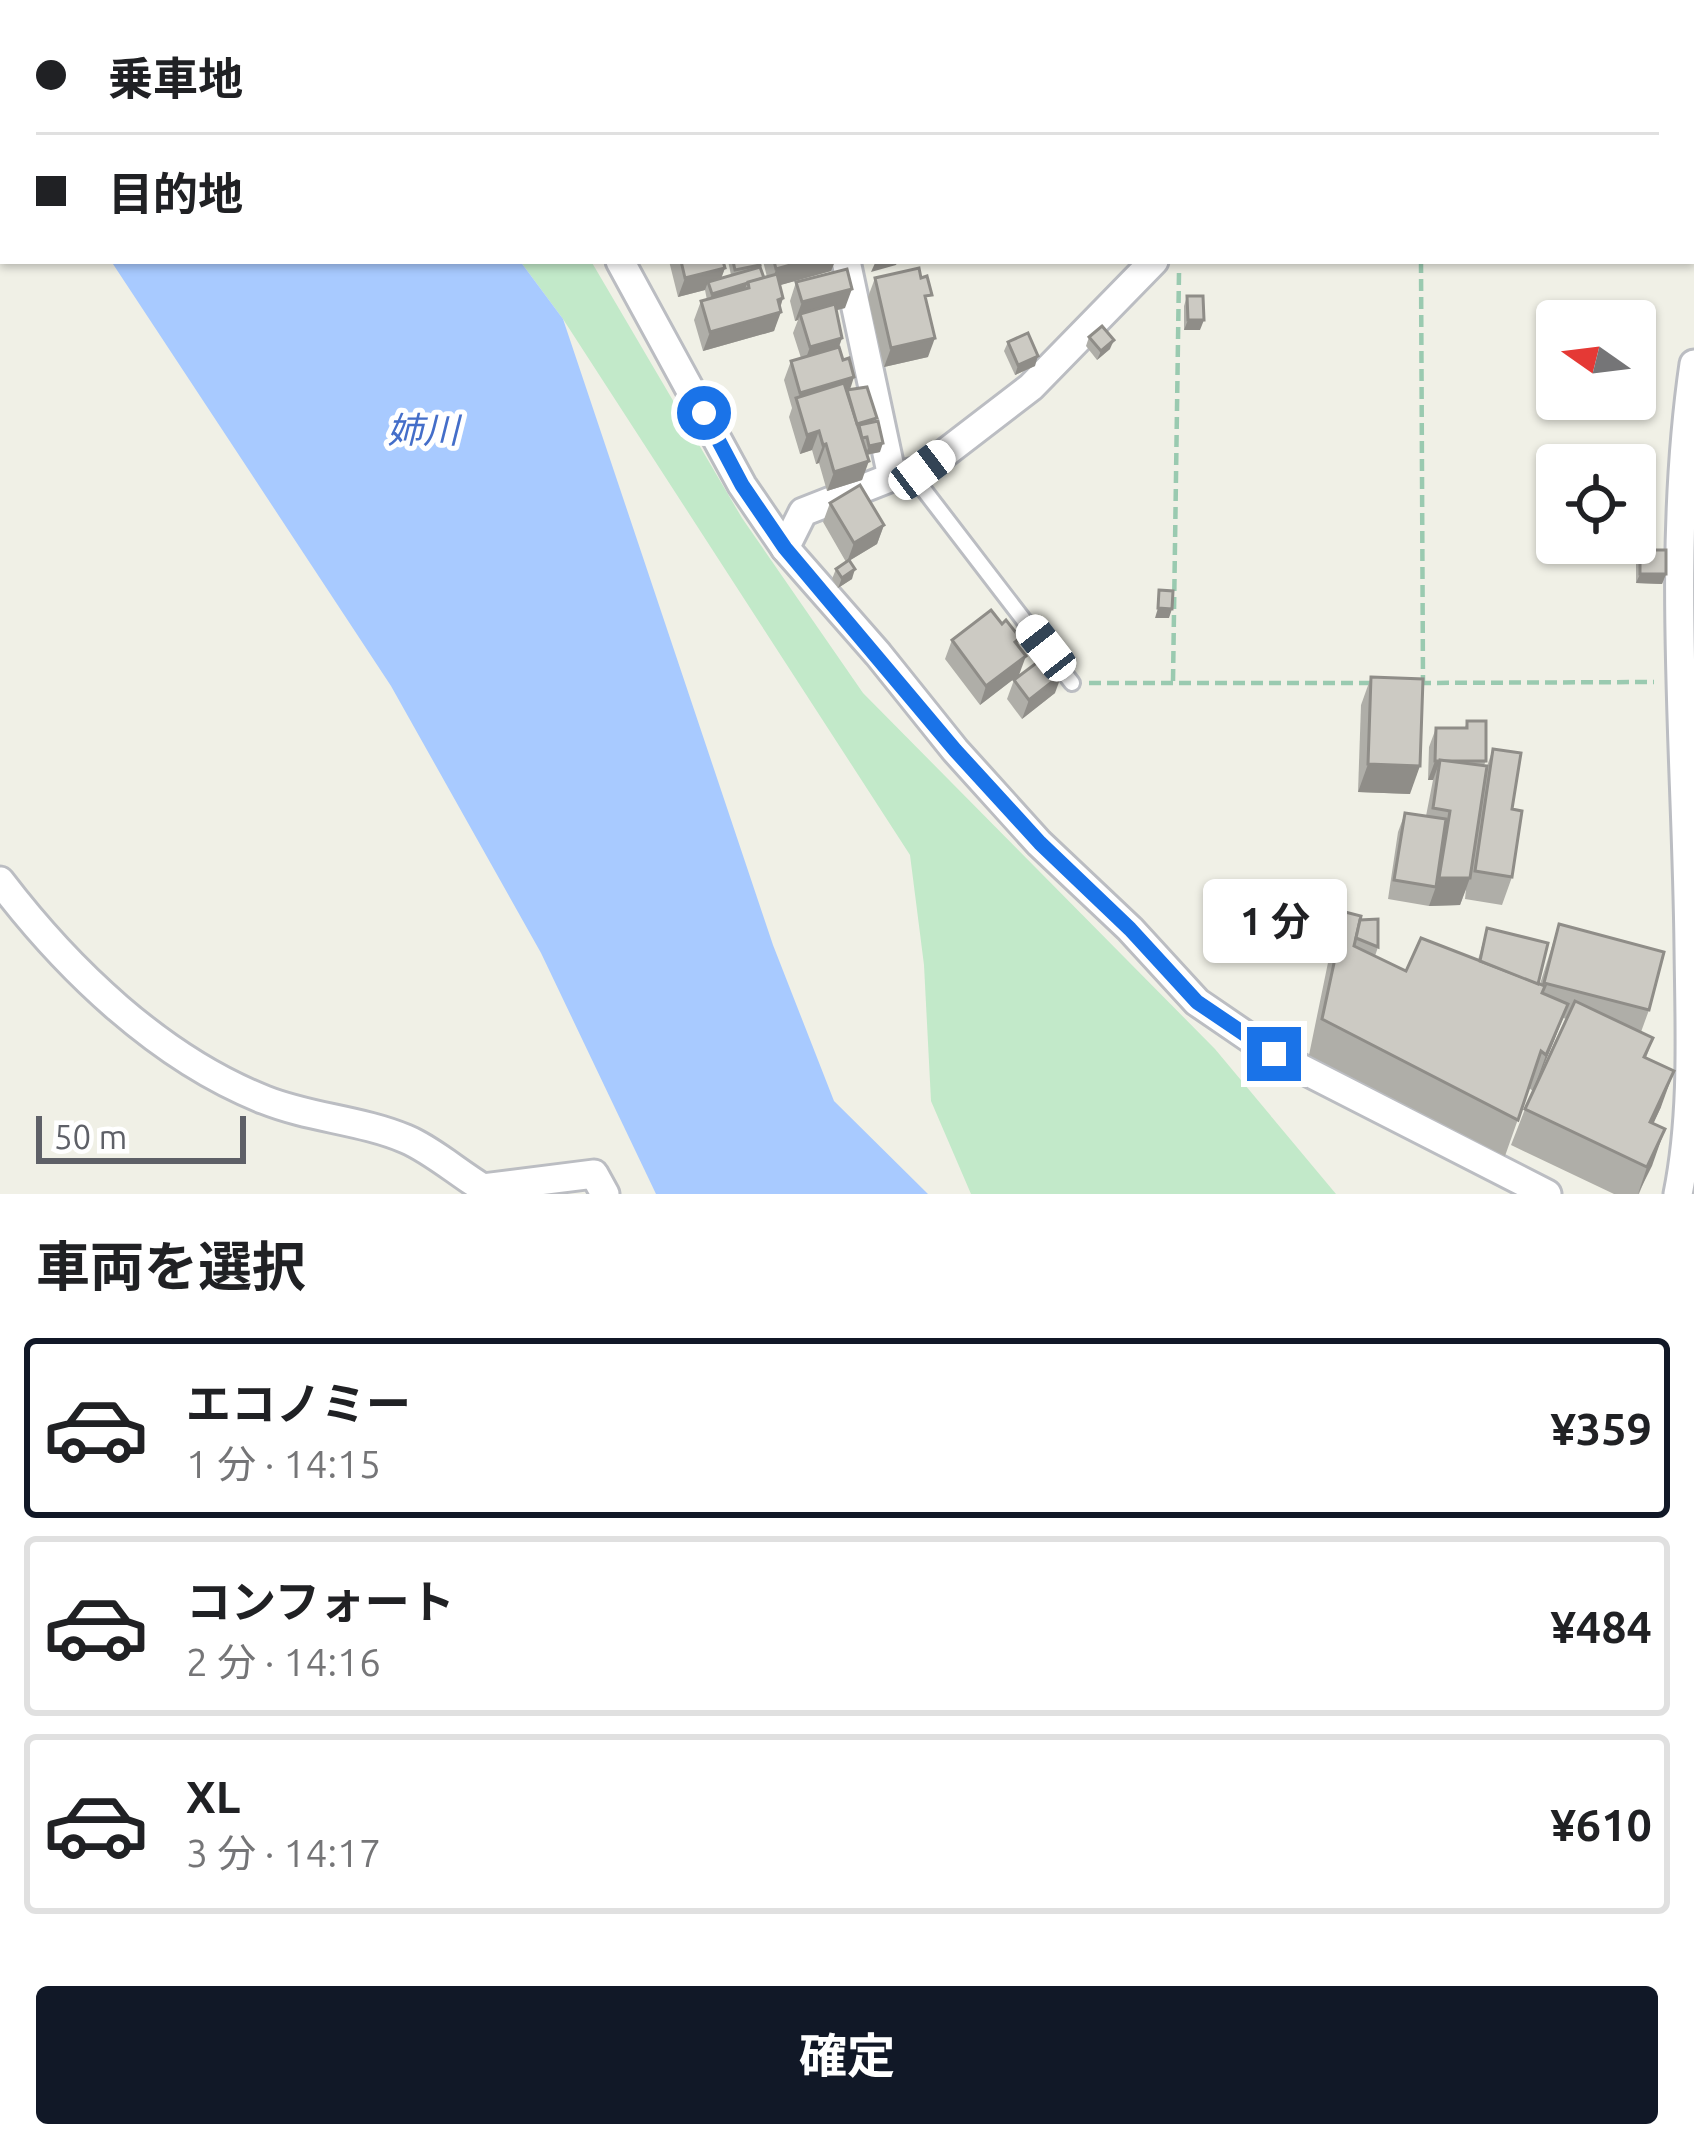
<!DOCTYPE html>
<html lang="ja">
<head>
<meta charset="utf-8">
<style>
  body { margin:0; font-family:Ubuntu,"Noto Sans JP",sans-serif; background:#f2f2f2; color:#202124; height:100vh; display:flex; flex-direction:column; font-size:45px; white-space:nowrap }
  * { box-sizing:border-box; margin:0 }
  p { font-size:39px; color:#757577 }
  .icon { flex:none; width:66px; height:66px; fill:none; stroke:currentColor; stroke-width:2; stroke-linecap:round; stroke-linejoin:round }
  .map { position:relative; height:1194px; overflow:hidden }
  .details { display:flex; flex-direction:column; background:#fff; flex:1 }
  .details>* { flex:none }
  .guide { position:absolute; left:0px; top:0px; width:1695px; height:264px; box-shadow:0 3px 9px #0004; display:grid; align-content:center; height:264px; padding:0 36px; background:#fff }
  .needle { width:78px; rotate:284deg }
  .controls { position:absolute; left:1536px; top:300px; display:grid; gap:24px }
  .controls a { display:grid; place-items:center; width:120px; height:120px; border-radius:12px; background:#fff; box-shadow:0 3px 9px #0004; font-size:60px }
  .scale { position:absolute; left:36px; bottom:30px; width:210px; box-sizing:border-box; padding-left:12px; border:6px solid #5e6067; border-top:0; font-size:33px; line-height:42px; white-space:nowrap; color:#5e6067; -webkit-text-stroke:9px #fff; paint-order:stroke }
  .end { position:absolute; width:54px; height:54px; margin:-27px; border:15px solid #1a73e8; background:#fff; box-shadow:0 0 0 6px #fff }
  .from { border-radius:50% }
  .bubble { position:absolute; height:84px; border-radius:12px; background:#fff; box-shadow:0 3px 9px #0004; font-size:39px; font-weight:700; line-height:84px; text-align:center }
  .car { position:absolute; width:36px; height:72px; margin:-36px -18px; border-radius:15px; box-shadow:0 0 9px 3px #0007; background:linear-gradient(#fff 24%,#345 0 40%,#fff 0 76%,#345 0 86%,#fff 0) }
  .guide b { display:flex; align-items:center; gap:42px; height:114px; font-size:45px }
  .guide b+b { border-top:3px solid #e0e0e0 }
  .guide i { width:30px; height:30px; background:#202124 }
  ul { padding:0; list-style:none }
  li { display:flex; align-items:center; gap:36px; height:180px; margin:0 24px 18px; padding:0 12px; border:6px solid #e0e0e0; border-radius:12px }
  li div { flex:1 }
  li b { display:block; font-size:45px }
  li em { font-style:normal; font-weight:700 }
  li.current { border-color:#111827 }
  li>.icon { width:108px; height:108px; stroke-width:1.5 }
  h2 { padding:0 36px; font-size:54px; line-height:144px }
  .primary-button { display:flex; gap:24px; margin-top:auto; padding:24px 36px }
  .primary-button a { flex:1; height:138px; border-radius:12px; background:#111827; color:#fff; font-size:48px; font-weight:700; line-height:138px; text-align:center }
  .map>svg:first-child { display:block }
</style>
</head>
<body>
<div class="map">
<svg width="1694" height="1194" viewBox="0 0 1694 1194">
  <rect width="100%" height="100%" fill="#f0f0e6"/>
  <polygon fill="#c2e9c9" points="520,261 591,261 742,518 863,693 1215,1049 1336,1194 971,1194 931,1101 924,965 910,855 563,319"/>
  <polygon fill="#a8caff" points="111,261 520,261 563,319 773,945 834,1101 928,1194 656,1194 541,953 391,686"/>
  <g fill="none" stroke-linecap="round" stroke-linejoin="round">
    <g stroke="#bbbdc2" stroke-width="20">
      <polyline id="service" points="911,473 1072,683"/>
    </g>
    <g stroke="#bbbdc2" stroke-width="33">
      <g id="minor">
        <polyline points="466,0 468,3"/>
        <polyline points="790,0 791,3"/>
        <polyline points="1029,0 1031,3"/>
        <polyline points="490,3 491,0"/>
        <polyline points="1358,3 1359,0"/>
        <polyline points="1692,74 1694,75"/>
        <polyline points="1692,227 1694,227"/>
        <polyline points="620,261 742,485 785,548 878,654 955,750 1039,843 1130,929 1197,1002 1273,1054 1547,1194"/>
        <polyline points="846,261 892,477"/>
        <polyline points="785,548 803,512 892,477 923,470 1031,387 1154,261"/>
        <path d="M0,881C67,969 160,1059 265,1100C310,1118 361,1120 406,1139C432,1150 458,1173 483,1188L594,1174L605,1194"/>
        <path d="M1678,1194C1694,1114 1690,1030 1689,948C1687,754 1666,557 1694,364"/>
      </g>
    </g>
    <g stroke="#9acab0" stroke-width="4.5" stroke-dasharray="12 6" stroke-linecap="butt">
      <polyline points="1421,261 1423,683"/>
      <polyline points="1173,681 1179,273"/>
      <polyline points="1089,683 1372,683"/>
      <polyline points="1419,683 1654,682"/>
    </g>
    <use href="#service" stroke="#fff" stroke-width="14"/>
    <use href="#minor" stroke="#fff" stroke-width="27"/>
  </g>
  <g fill="#afaea8">
    <polygon points="669,261 723,261 725,268 721,278 731,275 728,261 759,261 759,267 764,278 767,277 763,261 835,261 831,271 780,285 783,298 774,331 703,351 694,320 701,301 707,300 705,290 678,297"/>
    <polygon points="875,278 928,305 928,357 884,367 868,297"/>
    <polygon points="796,282 845,308 836,310 842,338 839,347 850,390 875,421 880,452 867,455 862,480 827,491 819,463 816,464 812,450 800,454 789,417 792,408 784,380 791,361 801,358 793,333 798,320 795,321 790,301"/>
    <polygon points="1187,296 1200,330 1184,330 1184,306"/>
    <polygon points="1089,337 1110,349 1097,360 1086,346"/>
    <polygon points="1008,342 1035,366 1015,375 1004,351"/>
    <polygon points="830,503 884,525 877,544 849,561 852,579 838,588 832,579 836,569 846,562 823,522"/>
    <polygon points="1640,550 1666,574 1662,584 1636,583 1636,559"/>
    <polygon points="1002,624 1020,638 1018,645 1019,675 980,705 945,659 952,640"/>
    <polygon points="1371,677 1410,794 1358,792 1361,705"/>
    <polygon points="1014,680 1055,693 1022,719 1007,699"/>
    <polygon points="1467,721 1486,761 1484,765 1487,766 1493,749 1512,809 1512,877 1502,905 1465,899 1466,889 1460,905 1429,906 1388,899 1398,832 1405,813 1426,816 1433,780 1428,780 1429,747 1436,728 1465,728"/>
    <polygon points="1345,912 1360,920 1378,947 1375,956 1406,971 1478,960 1487,928 1540,984 1559,924 1649,1010 1641,1032 1653,1038 1646,1058 1661,1107 1653,1124 1665,1129 1639,1194 1614,1194 1511,1145 1525,1109 1567,1019 1563,1018 1533,1091 1529,1088 1505,1156 1309,1055 1331,948"/>
  </g>
  <g fill="#8f8d88">
    <polygon points="665,0 688,0 687,3 664,3"/>
    <polygon points="886,0 909,0 908,3 876,3"/>
    <polygon points="805,261 835,261 831,271 770,288 776,269"/>
    <polygon points="880,261 898,261 896,265 871,272 875,263"/>
    <polygon points="725,268 718,287 708,282 705,290 678,297 685,278"/>
    <polygon points="747,284 743,294 708,304 712,294"/>
    <polygon points="852,289 845,308 802,319 800,314 798,320 795,321 802,302"/>
    <polygon points="783,298 778,313 781,312 774,331 703,351 710,332"/>
    <polygon points="1188,320 1204,320 1200,330 1184,330"/>
    <polygon points="842,338 835,357 803,366 810,347"/>
    <polygon points="935,338 928,357 884,367 891,348"/>
    <polygon points="1114,340 1110,349 1097,360 1101,351"/>
    <polygon points="1038,356 1035,366 1015,375 1018,365"/>
    <polygon points="854,377 848,396 797,402 800,393"/>
    <polygon points="819,431 812,450 800,454 807,435"/>
    <polygon points="883,443 880,452 865,455 869,446"/>
    <polygon points="826,444 819,463 816,464 823,445"/>
    <polygon points="869,461 862,480 827,491 834,472"/>
    <polygon points="884,525 877,544 847,562 854,543"/>
    <polygon points="855,569 852,579 838,588 842,578"/>
    <polygon points="1640,574 1666,574 1662,584 1636,583"/>
    <polygon points="1158,608 1172,609 1169,618 1155,618"/>
    <polygon points="1026,656 1019,675 980,705 986,686"/>
    <polygon points="1062,674 1055,693 1022,719 1029,700"/>
    <polygon points="1435,761 1440,761 1433,780 1428,780"/>
    <polygon points="1368,764 1420,766 1410,794 1358,792"/>
    <polygon points="1439,878 1470,878 1460,905 1429,906"/>
    <polygon points="1568,1004 1554,1041 1533,1091 1546,1055"/>
    <polygon points="1674,1071 1661,1107 1637,1159 1650,1122"/>
    <polygon points="1665,1129 1652,1166 1638,1194 1647,1167"/>
  </g>
  <g fill="#cccac3" stroke="#8f8d88" stroke-width="3">
    <rect x="536" y="0" width="43" height="3"/>
    <polygon points="600,0 629,0 630,3 600,3"/>
    <polygon points="635,0 663,0 664,3 636,3"/>
    <rect x="689" y="0" width="40" height="3"/>
    <polygon points="760,0 782,0 782,3 744,3"/>
    <polygon points="911,0 925,0 926,3 901,3"/>
    <polygon points="1074,0 1108,0 1108,3 1075,3"/>
    <polygon points="1134,0 1192,0 1193,3 1135,3"/>
    <polygon points="1252,0 1296,0 1297,3 1253,3"/>
    <polygon points="1480,0 1556,0 1554,3 1479,3"/>
    <polygon points="681,261 723,261 725,268 685,278"/>
    <polygon points="733,261 759,261 760,265 735,270"/>
    <polygon points="774,261 805,261 776,269"/>
    <polygon points="760,267 764,278 712,294 708,282"/>
    <polygon points="919,268 921,278 927,276 932,295 925,296 935,338 891,348 875,278"/>
    <polygon points="847,269 852,289 802,302 796,282"/>
    <polygon points="777,274 783,298 778,300 781,312 710,332 701,301 749,288 748,282"/>
    <polygon points="1187,296 1203,296 1204,320 1188,320"/>
    <polygon points="835,304 842,338 810,347 800,314"/>
    <polygon points="1102,326 1114,340 1101,351 1089,337"/>
    <polygon points="1028,333 1038,356 1018,365 1008,342"/>
    <polygon points="839,347 843,360 849,358 854,377 800,393 791,361"/>
    <polygon points="844,383 869,461 834,472 826,444 823,445 819,431 807,435 796,398"/>
    <polygon points="867,387 877,418 857,424 847,390"/>
    <polygon points="878,421 883,443 869,446 867,437 862,438 859,425"/>
    <polygon points="860,485 884,525 854,543 830,503"/>
    <rect x="1640" y="550" width="26" height="24"/>
    <polygon points="849,560 855,569 842,578 836,569"/>
    <polygon points="1159,590 1173,591 1172,609 1158,608"/>
    <polygon points="991,610 1002,624 1006,620 1020,638 1015,642 1026,656 986,686 952,640"/>
    <polygon points="1047,655 1062,674 1029,700 1014,680"/>
    <polygon points="1371,677 1423,679 1420,766 1368,764"/>
    <polygon points="1467,721 1486,721 1486,761 1435,761 1436,728 1467,728"/>
    <polygon points="1493,749 1521,753 1512,809 1522,811 1512,877 1475,871"/>
    <polygon points="1440,760 1487,766 1470,878 1439,878 1450,811 1433,808"/>
    <polygon points="1405,813 1446,819 1436,887 1394,880"/>
    <polygon points="1345,912 1361,916 1354,946 1406,971 1421,938 1545,986 1542,993 1568,1004 1546,1055 1541,1051 1518,1120 1322,1019"/>
    <polygon points="1378,919 1378,947 1356,938 1360,920"/>
    <polygon points="1559,924 1664,952 1649,1010 1544,983"/>
    <polygon points="1487,928 1548,943 1538,984 1480,961"/>
    <polygon points="1575,1001 1653,1038 1644,1057 1674,1071 1650,1122 1665,1129 1647,1167 1525,1109"/>
  </g>
  <g fill="none" stroke-linecap="round" stroke-linejoin="round">
    <polyline stroke="#1a73e8" stroke-width="15" points="704,413 742,485 785,548 955,750 1040,843 1130,929 1197,1002 1274,1054"/>
  </g>
  <g text-anchor="middle" stroke-width="10" stroke-linejoin="round" paint-order="stroke">
    <g font-size="36" font-style="italic" fill="#446ec9" stroke="#fff">
      <text x="423" y="443">姉川</text>
    </g>
  </g>
</svg>
<div class="controls">
<a><svg class="needle" viewBox="-14 -14 28 28"><path d="M0-13l5 13h-10z" fill="#e53935"/><path d="M0 13l5-13h-10z" fill="#757577"/></svg></a>
<a><svg class="icon" aria-label="locate" viewBox="0 0 24 24"><circle cx="12" cy="12" r="6"/><path d="M12 2v4M12 18v4M2 12h4M18 12h4"/></svg></a>
</div>
<div class="scale">50 m</div>
<i class="end from" style="left:704px;top:413px"></i>
<i class="end" style="left:1274px;top:1054px"></i>
<div class="bubble" style="left:1203px;top:879px;width:144px">1 分</div>
<i class="car" style="left:922px;top:470px;rotate:53deg"></i>
<i class="car" style="left:1046px;top:648px;rotate:322deg"></i>
<div class="guide">
<b><i class="from"></i>乗車地</b>
<b><i></i>目的地</b>
</div>
</div>
<section class="details">
<h2>車両を選択</h2>
<ul>
<li class="current"><svg class="icon" aria-label="car" viewBox="0 0 24 24"><path d="M5 17H2v-5l4-1 3-4h7l3 4 3 1v5h-3M9 17h6M6 11h13"/><circle cx="7" cy="17" r="2"/><circle cx="17" cy="17" r="2"/></svg><div><b>エコノミー</b><p>1 分 · 14:15</p></div><em>¥359</em></li>
<li><svg class="icon" aria-label="car" viewBox="0 0 24 24"><path d="M5 17H2v-5l4-1 3-4h7l3 4 3 1v5h-3M9 17h6M6 11h13"/><circle cx="7" cy="17" r="2"/><circle cx="17" cy="17" r="2"/></svg><div><b>コンフォート</b><p>2 分 · 14:16</p></div><em>¥484</em></li>
<li><svg class="icon" aria-label="car" viewBox="0 0 24 24"><path d="M5 17H2v-5l4-1 3-4h7l3 4 3 1v5h-3M9 17h6M6 11h13"/><circle cx="7" cy="17" r="2"/><circle cx="17" cy="17" r="2"/></svg><div><b>XL</b><p>3 分 · 14:17</p></div><em>¥610</em></li>
</ul>
<div class="primary-button"><a>確定</a></div>
</section>
</body>
</html>
